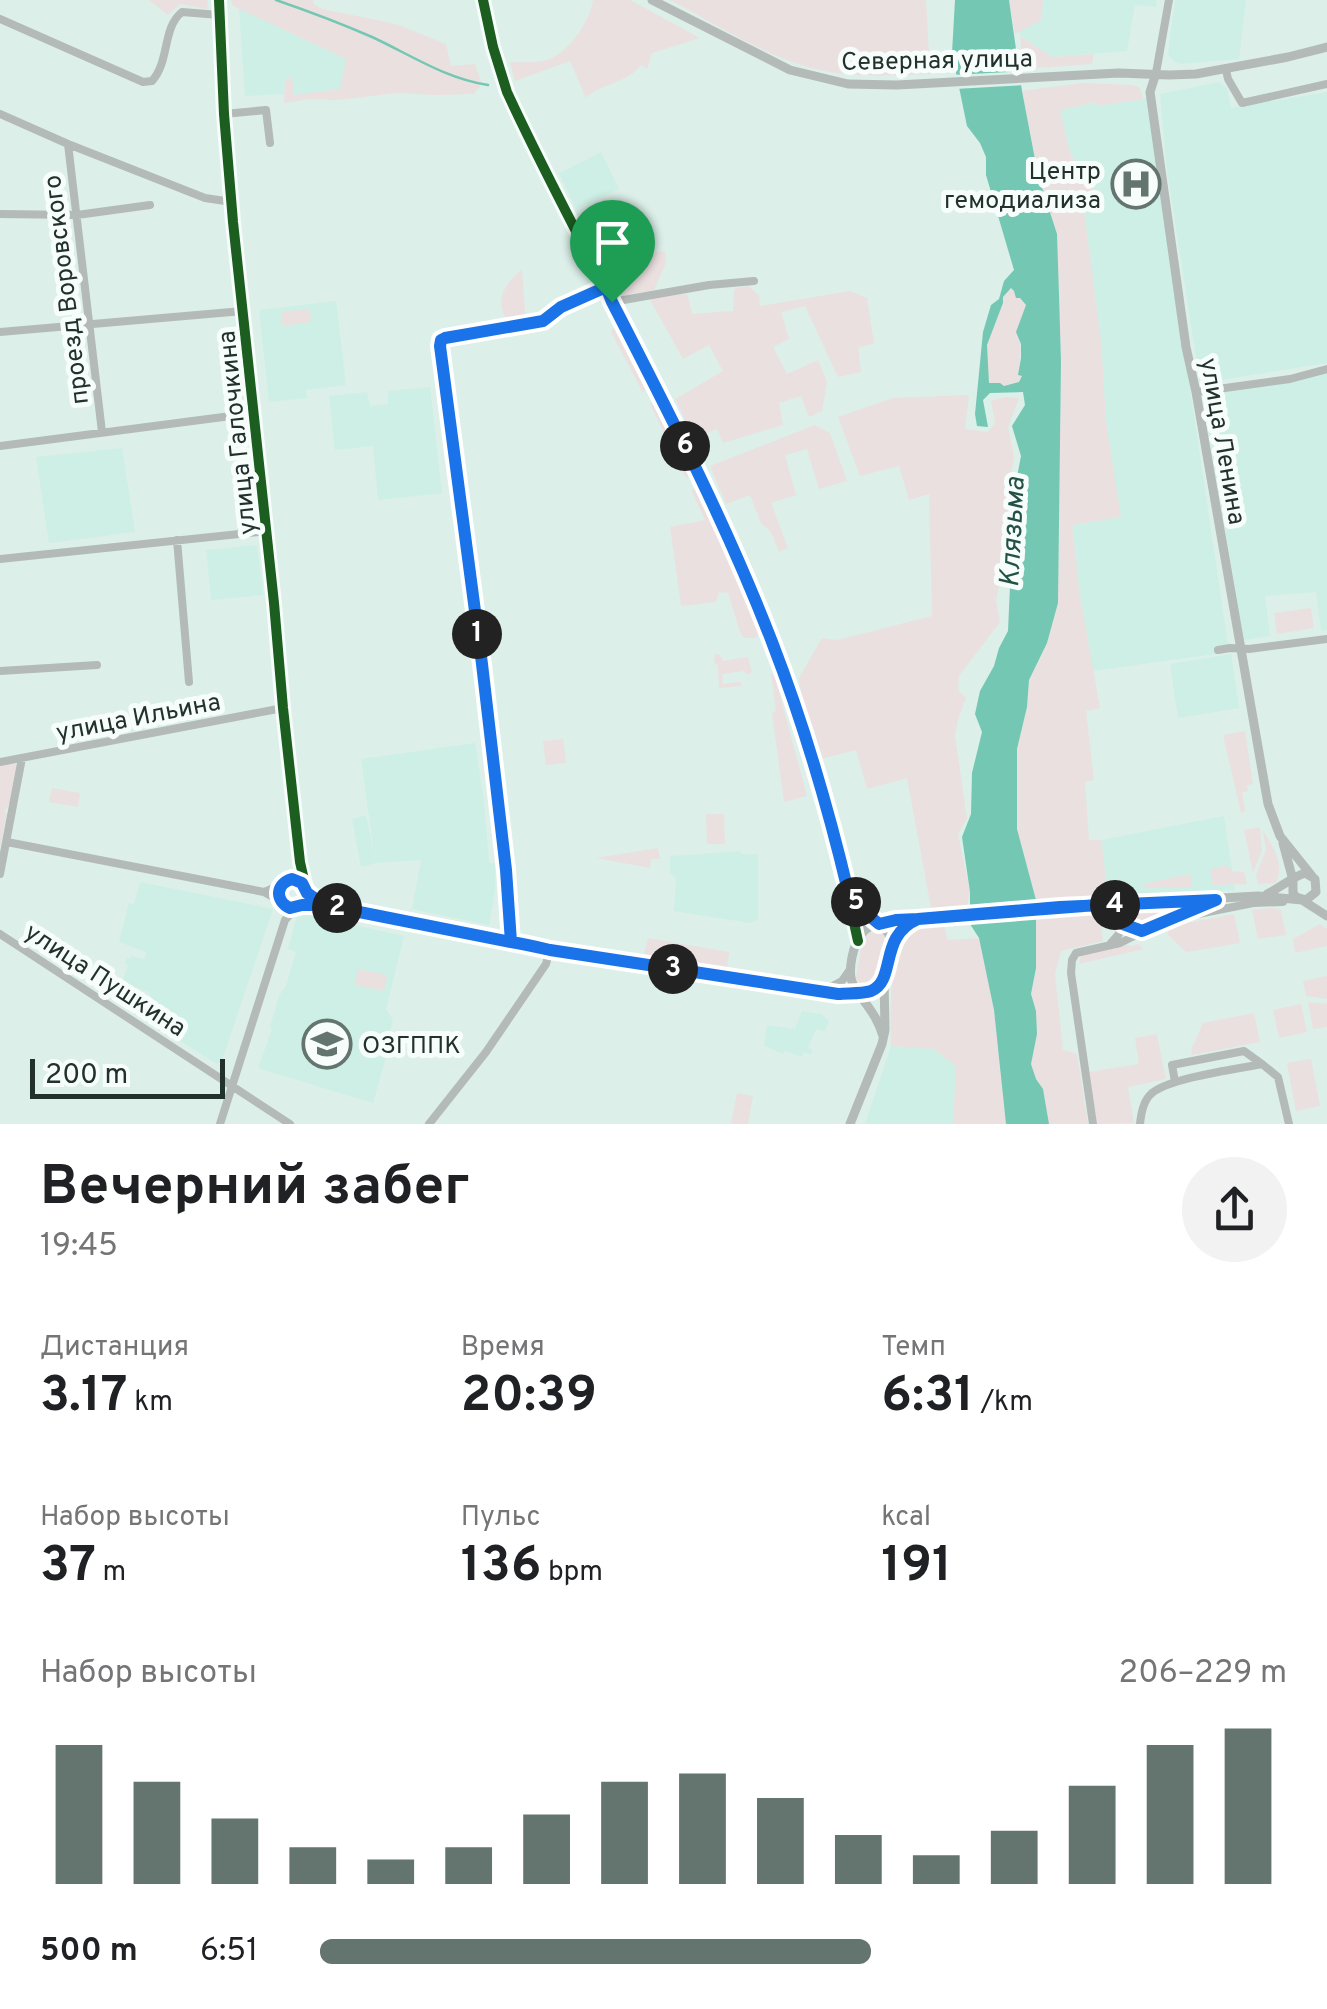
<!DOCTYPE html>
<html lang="ru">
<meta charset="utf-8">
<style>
:root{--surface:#fff;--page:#f2f2f2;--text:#202124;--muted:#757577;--accent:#64746f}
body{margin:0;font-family:Overpass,sans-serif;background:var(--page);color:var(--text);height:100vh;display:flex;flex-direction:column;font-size:38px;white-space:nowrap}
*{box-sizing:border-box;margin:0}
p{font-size:32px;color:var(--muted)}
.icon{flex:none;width:55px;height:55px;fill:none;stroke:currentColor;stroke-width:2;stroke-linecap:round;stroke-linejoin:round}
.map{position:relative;height:1124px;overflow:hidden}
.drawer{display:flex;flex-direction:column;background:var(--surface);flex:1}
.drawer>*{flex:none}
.scale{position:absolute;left:30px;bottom:25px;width:195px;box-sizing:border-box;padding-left:10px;border:5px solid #23312d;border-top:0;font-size:28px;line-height:35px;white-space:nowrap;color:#23312d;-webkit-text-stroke:8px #f6fdfb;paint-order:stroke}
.pin{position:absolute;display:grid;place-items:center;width:85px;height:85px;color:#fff;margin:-102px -42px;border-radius:50% 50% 50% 0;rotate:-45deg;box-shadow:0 0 10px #0007}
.pin .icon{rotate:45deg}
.km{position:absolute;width:50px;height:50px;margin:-25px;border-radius:50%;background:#222;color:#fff;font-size:28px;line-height:50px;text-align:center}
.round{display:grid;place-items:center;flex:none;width:105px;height:105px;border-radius:52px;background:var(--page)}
.overview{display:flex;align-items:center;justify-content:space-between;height:170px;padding:0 40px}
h1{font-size:55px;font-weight:700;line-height:75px}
.metrics{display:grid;grid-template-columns:repeat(3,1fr);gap:15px;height:170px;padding:10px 40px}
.metrics div{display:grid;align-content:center}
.metrics b{font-size:50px;font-weight:700}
.metrics small{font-size:28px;font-weight:400}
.metrics p{font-size:28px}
.chart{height:280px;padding:20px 40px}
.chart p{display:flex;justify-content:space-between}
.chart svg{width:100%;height:180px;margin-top:10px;stroke:var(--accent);stroke-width:6}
ul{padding:0 40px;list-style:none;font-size:32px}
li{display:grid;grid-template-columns:160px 120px 1fr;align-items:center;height:75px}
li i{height:25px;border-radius:12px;background:var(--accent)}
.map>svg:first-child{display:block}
</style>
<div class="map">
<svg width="1327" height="1124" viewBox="0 0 1327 1124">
<rect width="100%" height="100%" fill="#dcefe9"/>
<path fill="#ceefe5" d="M 1011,0 L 1157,0 L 1156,7 L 1135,5 L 1127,51 L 1051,57 L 1020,35 Z
M 1175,0 L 1246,0 L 1239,59 L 1181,64 L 1174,62 L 1168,54 Z
M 239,7 L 347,59 L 341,89 L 293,96 L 291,77 L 285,80 L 284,94 L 245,96 Z
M 1219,82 L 1227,88 L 1231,108 L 1327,92 L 1327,363 L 1200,383 L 1166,163 L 1160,94 Z
M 1147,98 L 1229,652 L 1093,671 L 1080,596 L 1072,525 L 1120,517 L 1106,422 L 1101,341 L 1078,170 L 1068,146 L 1059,110 L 1097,102 L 1098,106 Z
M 601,152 L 619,189 L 576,209 L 559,173 Z
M 336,301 L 346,385 L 306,390 L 307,398 L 269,402 L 259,310 Z
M 1327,370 L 1327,630 L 1321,631 L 1316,592 L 1265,596 L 1270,636 L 1244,640 L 1202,394 Z
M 430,387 L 442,493 L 378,500 L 373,446 L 335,450 L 329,396 L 367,392 L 370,406 L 388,404 L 388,391 Z
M 122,448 L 135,532 L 49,543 L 36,457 Z
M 257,545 L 263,595 L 211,600 L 206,550 Z
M 1231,654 L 1239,708 L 1178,718 L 1170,664 Z
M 475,743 L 484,803 L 489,863 L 495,863 L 495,889 L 489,925 L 412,909 L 421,860 L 376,863 L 361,867 L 352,819 L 366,815 L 375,859 L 361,759 Z
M 1224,816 L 1235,890 L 1108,896 L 1101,840 Z
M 740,851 L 741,854 L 758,854 L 758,920 L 750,923 L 674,911 L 676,878 L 670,873 L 670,858 L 672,856 Z
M 140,882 L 273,909 L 222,1060 L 217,1064 L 176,1038 L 174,1033 L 160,1024 L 149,992 L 122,983 L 128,965 L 125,964 L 127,958 L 130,959 L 131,955 L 144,960 L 147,952 L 119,942 L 129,903 L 134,904 Z
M 298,913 L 404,936 L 386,1009 L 393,1020 L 387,1042 L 389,1046 L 373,1103 L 258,1068 L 272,1029 L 270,1027 L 279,996 L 286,986 L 296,952 L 288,949 Z
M 802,1011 L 821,1014 L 829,1021 L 825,1031 L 816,1029 L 808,1048 L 813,1050 L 811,1055 L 804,1052 L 802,1057 L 785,1051 L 783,1054 L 764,1046 L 767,1025 L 795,1029 Z
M 891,1046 L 934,1049 L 956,1066 L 953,1124 L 865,1124 Z"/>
<path fill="#ebe0e0" d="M 149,0 L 208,0 L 207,9 L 180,4 L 168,15 Z
M 231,0 L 313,0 L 314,4 L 322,9 L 396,24 L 446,44 L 451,66 L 475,64 L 482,84 L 474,94 L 435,95 L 398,93 L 337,100 L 309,99 L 284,103 L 285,79 L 292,77 L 294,95 L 340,89 L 346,59 L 233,6 Z
M 593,0 L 630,0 L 700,38 L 652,53 L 647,69 L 641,65 C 627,84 601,83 586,98 L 570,61 L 515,81 L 510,62 C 520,62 533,63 543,61 C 566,57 590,22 593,0 Z
M 670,0 L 926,0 L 930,74 C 894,75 856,78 820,70 C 767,58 718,25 670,0 Z
M 1009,0 L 1043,0 L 1041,20 L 1015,34 Z
M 1020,36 L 1052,57 L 1094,54 L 1092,64 L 1023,69 Z
M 1082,83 L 1132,85 L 1139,87 L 1144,99 L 1097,106 L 1096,102 L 1060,110 L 1068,146 L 1077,169 L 1090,167 L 1096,209 L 1084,211 L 1101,341 L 1106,422 L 1121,517 L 1072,525 L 1080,596 L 1100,708 L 1086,711 L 1094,780 L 1085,782 L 1089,840 L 1101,840 L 1108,896 L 1036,900 L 1017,829 L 1017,749 L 1027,707 L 1029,680 L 1047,643 L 1058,603 L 1061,362 L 1057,234 L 1038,175 L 1022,91 Z
M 627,233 L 632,250 L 643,254 L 665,251 L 666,263 L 654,290 L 622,296 L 603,261 L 602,244 Z
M 522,270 L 526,321 L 510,324 C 493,305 503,283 522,270 Z
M 748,286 L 759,295 L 760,306 L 850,291 L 867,298 L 874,343 L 858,348 L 861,372 L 838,377 L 805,306 L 781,312 L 789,339 L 773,347 L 787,374 L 818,360 L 827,382 L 822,411 L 809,417 L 801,396 L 779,403 L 783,425 L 723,443 L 717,429 L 694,439 L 675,399 L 723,371 L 709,345 L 683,359 L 649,298 L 687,294 L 692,314 L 733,311 L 734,289 Z
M 1011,288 L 1026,305 C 1016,327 1023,351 1018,374 L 1023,375 L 1019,382 L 1004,386 L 988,383 L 987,345 L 1003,303 L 1003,297 Z
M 310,309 L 311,322 L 282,326 L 281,312 Z
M 616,325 L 647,385 L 643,393 L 611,332 Z
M 969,395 L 965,429 L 988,432 L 995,423 L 991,401 L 1006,397 L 1019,398 L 1008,427 L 1014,457 L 1006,503 L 1011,521 L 996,601 L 1000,622 L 959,676 L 958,690 L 966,698 L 958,719 L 955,736 L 967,818 L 958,834 L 970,892 L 967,905 L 931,908 L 907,778 L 867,789 L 856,750 L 820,759 L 802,701 L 799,678 L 822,638 L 837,640 L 932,616 L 929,494 L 909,500 L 899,466 L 860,476 L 838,417 L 893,398 Z
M 656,400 L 692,474 L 686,478 L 650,404 Z
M 815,425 L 830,433 L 847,481 L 819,489 L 807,449 L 785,455 L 796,495 L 771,503 L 788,548 L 779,552 L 771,532 L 761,523 L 750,495 L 726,504 L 710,466 Z
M 699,488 L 759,633 L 755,638 L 744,638 L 740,632 L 728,593 L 719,592 L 716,602 L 681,606 L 670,527 L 705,520 L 691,490 Z
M 1311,608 L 1314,628 L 1277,634 L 1274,613 Z
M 715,654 L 720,655 L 723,661 L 748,657 L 752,672 L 746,675 L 745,671 L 722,674 L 723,684 L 741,682 L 741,686 L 719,688 L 718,666 L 714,662 Z
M 774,673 L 807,796 L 784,802 L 772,713 L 776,711 L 771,674 Z
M 1245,731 L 1253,784 L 1247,785 L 1248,791 L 1242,792 L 1245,811 L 1241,813 L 1223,735 Z
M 563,739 L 566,763 L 546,765 L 543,741 Z
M 13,763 L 16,764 L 17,768 C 15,782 14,803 4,811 L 7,814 L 0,848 L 0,765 Z
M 52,788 L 80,793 L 78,807 L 49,802 Z
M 706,814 L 724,814 L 725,844 L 707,844 Z
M 1260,827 L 1262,851 L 1253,873 L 1244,830 Z
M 1263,831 C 1273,847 1285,863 1276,883 L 1258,884 L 1256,875 L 1266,850 Z
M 658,848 L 660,859 L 651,859 L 650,868 L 596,858 Z
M 1227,865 L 1232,871 L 1244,872 L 1247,884 L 1213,885 L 1210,869 Z
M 1190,874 L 1192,887 L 1144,888 L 1143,884 Z
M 1272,908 L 1281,910 L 1286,935 L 1258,939 L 1252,910 Z
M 1166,909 L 1170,912 L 1165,917 L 1132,922 L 1127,916 L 1131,910 Z
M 1099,912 L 1103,941 L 1061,951 L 1055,974 L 1063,1050 L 1077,1054 L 1088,1124 L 1049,1124 L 1043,1089 L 1036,1079 L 1031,1064 L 1036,1011 L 1031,994 L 1036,968 L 1034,918 Z
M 1234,914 L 1240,943 L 1186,952 L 1168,935 L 1167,927 Z
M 943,924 L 948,940 L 979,938 L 994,1010 L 1006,1124 L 953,1124 L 956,1066 L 934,1049 L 891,1046 C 891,1022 887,942 911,928 C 920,924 933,925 943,924 Z
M 1320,924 L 1327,929 L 1327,946 L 1295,953 L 1293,939 Z
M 877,930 L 886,936 L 886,946 L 875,983 L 869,987 L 862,986 L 856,978 L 861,949 L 866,935 Z
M 648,938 L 729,952 L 727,968 L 644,955 Z
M 1125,944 L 1130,946 L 1139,944 L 1143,949 L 1079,964 L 1081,955 Z
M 358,969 L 387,975 L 384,991 L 355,985 Z
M 1327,976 L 1327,999 L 1306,996 L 1303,981 Z
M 1308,1002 L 1327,1004 L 1327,1027 L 1313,1029 Z
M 1301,1004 L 1307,1032 L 1279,1038 L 1273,1010 Z
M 1254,1013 L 1260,1042 L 1192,1055 L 1191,1050 L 1203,1023 Z
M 1157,1034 L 1166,1079 L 1128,1087 L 1134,1123 L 1097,1124 L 1089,1072 L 1139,1064 L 1135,1038 Z
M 1311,1059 L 1320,1106 L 1296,1111 L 1287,1063 Z
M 737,1093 L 753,1096 L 748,1124 L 731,1124 Z"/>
<path fill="#74c7b2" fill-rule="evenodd" d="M 955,0 L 1009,0 L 1022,91 L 1038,175 L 1057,234 L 1059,295 L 1061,362 L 1058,603 L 1047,643 L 1029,680 L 1027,707 L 1017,749 L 1017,829 L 1036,900 L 1036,968 L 1031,994 L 1036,1011 L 1037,1034 L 1031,1064 L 1036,1079 L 1043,1089 L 1049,1124 L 1006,1124 L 994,1010 L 979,938 L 970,924 L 970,892 L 962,837 L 971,814 L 972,773 L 982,732 L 975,714 L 980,691 L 994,666 L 999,648 L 1008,631 L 1012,542 L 1021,523 L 1017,523 L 1013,498 L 1021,456 L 1012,426 L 1025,405 L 1023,392 L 990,393 L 983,400 L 988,427 L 977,426 L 975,414 L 983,332 L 991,305 L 999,299 L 1004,281 L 1014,270 L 986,175 L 986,157 L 980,143 L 967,126 L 952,53 ZM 1011,288 L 1014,291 L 1016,298 L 1020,298 L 1026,305 L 1016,332 L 1021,344 L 1021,358 L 1018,375 L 1022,376 L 1019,382 L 1004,386 L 1000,383 L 989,383 L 987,345 L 1003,303 L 1003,297 Z"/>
<path fill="#dcefe9" d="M 1025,71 L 1026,85 L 955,89 L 952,75 Z
M 1040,902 L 1039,916 L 965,922 L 965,908 Z"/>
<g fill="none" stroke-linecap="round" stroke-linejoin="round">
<path stroke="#74c7b2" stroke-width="2.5" d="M 276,0 C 308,11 340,23 372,37 C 409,54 446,79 488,85"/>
<path stroke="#b3bab8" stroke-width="8" d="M 219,0 L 224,114 L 233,222 L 274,603 L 283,708 L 300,862 L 307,893 L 302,905
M 483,0 L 493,47 L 507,92 C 567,222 640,346 701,477 C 731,543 761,610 786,679 C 817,763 839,854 858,941
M 0,19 L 143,82 L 152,81 C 170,61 162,28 182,12 L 219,15
M 1226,70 L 1228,79 L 1242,103 L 1327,84
M 1156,73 L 1169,0
M 0,114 L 68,144 L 205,198 L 232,202
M 224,114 L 266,110 L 270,143
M 68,144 L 102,432
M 0,214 L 77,215 L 150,205
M 612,302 L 709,285 L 754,281
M 0,332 L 243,311
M 1196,392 L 1290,379 L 1327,369
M 0,446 L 254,413
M 177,540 L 189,682
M 0,559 L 267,531
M 1218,650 L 1230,648 L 1249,649 L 1327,639
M 0,671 L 97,665
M 0,762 L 283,708
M 7,842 L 264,892 L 280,901
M 0,874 L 22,758
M 264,892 C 276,888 282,882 292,879 L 302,883 L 306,888
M 850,895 L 861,908 L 879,924
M 282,904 L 290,908 L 302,905 L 324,905 C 452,930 579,955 708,975 C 753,982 816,997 860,992
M 1125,905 L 1121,921 L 1129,927 L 1142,931
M 1102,906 L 1112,910 L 1121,921 L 1119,934 L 1111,943
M 1183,917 L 1253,903 L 1283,902
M 0,934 L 290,1124
M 511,942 L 506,870 L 482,664 L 439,346 L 441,340 L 445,338 L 543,321 L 561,307 L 605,287
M 825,990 L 842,981 L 851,968
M 1175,1082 L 1172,1065 L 1244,1051 L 1262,1064
M 220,1124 L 285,920 L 296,908
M 429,1124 L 486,1052 L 546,964 L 550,949
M 1093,1124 L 1071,973 L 1072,960 L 1076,953 L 1120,943 L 1162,922 L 1216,899
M 1140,1124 C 1141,1114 1143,1101 1151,1094 C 1168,1078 1237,1069 1262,1064 L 1278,1077 L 1289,1124"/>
<path stroke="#b3bab8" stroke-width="9" d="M 652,0 L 790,70 L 848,84 L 897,85 L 1119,73 L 1169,75 L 1196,74 L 1288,57 L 1327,47
M 1156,73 L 1150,92 L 1186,347 L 1196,392 L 1268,804 L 1280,836 L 1312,876
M 1267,894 C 1280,888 1292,877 1305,873 L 1315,879 L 1316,892 L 1306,900 L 1296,897 L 1293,893 L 1293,880 L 1283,843
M 879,924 L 904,919 L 1060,907 L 1258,896 L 1302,900 L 1327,916
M 891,944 L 904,927 L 915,920
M 860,992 C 868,992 870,993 877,987 C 887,979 894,950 890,937 C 888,930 884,929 879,924 C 872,926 869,926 864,931 C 853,942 846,973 854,986 C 866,1006 876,1013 883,1036
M 850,1124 L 882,1044 L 885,1030 L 884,978"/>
<g stroke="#f6fdfb" stroke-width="16">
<path id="cycleway" d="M 219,0 L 224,114 L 233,222 L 274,603 L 283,708 L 300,862 L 307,893 L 302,905
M 483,0 L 493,47 L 507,92 C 567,222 640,346 701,477 C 731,543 761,610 786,679 C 817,763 839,854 858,941
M 511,942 L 506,870 L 482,664 L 439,346 L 441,340 L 445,338 L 543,321 L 561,307 L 605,287"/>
</g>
<use href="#cycleway" stroke="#1b5e20" stroke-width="10"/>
</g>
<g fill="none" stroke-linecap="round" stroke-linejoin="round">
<g stroke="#fff" stroke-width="20">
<path id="route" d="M 612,302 L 606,287 L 561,307 L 543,321 L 445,338 L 441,340 L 440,346 L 482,664 L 506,870 L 511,942 L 324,905 L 307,893 L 302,883 L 292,879 C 275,884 275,901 290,908 L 302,905 L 324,905 L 511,942 C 524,944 537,947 550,950 L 838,994 C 848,993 862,994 871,991 C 897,980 878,936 918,919 L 1060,907 L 1216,900 L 1142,931 L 1123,924 L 1112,910 L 1097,905 L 918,919 L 896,920 L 879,924 L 860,908 L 848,891 C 828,807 803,722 772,642 C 727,525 669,413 612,302"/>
</g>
<use href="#route" stroke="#1a73e8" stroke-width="12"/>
</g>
<defs>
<g id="hospital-ring" transform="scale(2.5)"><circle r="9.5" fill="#f6fdfb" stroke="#64746f" stroke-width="1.5"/><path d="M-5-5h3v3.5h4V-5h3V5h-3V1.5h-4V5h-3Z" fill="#64746f"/></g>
<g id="university-ring" transform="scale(2.5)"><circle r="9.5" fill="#f6fdfb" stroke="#64746f" stroke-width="1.5"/><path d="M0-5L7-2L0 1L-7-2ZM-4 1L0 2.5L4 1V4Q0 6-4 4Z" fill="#64746f"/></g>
</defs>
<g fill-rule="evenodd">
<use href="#hospital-ring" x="1136" y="184"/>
<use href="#university-ring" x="327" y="1044"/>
</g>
<g text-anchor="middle" stroke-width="10" stroke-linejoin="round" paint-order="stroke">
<g font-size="25" fill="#23312d" stroke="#f6fdfb">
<text transform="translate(937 59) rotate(-1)" y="9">Северная улица</text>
<text transform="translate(65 290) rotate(-97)" y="9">проезд Воровского</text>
<text transform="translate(236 433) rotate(-96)" y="9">улица Галочкина</text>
<text transform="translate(1224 441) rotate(80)" y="9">улица Ленина</text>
<text transform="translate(138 716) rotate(-11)" y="9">улица Ильина</text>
<text transform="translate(106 979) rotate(33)" y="9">улица Пушкина</text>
</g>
<g font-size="25" fill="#23312d" stroke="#f6fdfb" text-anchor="end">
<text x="1101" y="179">Центр<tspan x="1101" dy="29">гемодиализа</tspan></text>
<text x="362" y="1053" text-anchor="start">ОЗГППК</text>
</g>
<g font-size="28" font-style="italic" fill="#235245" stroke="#f6fdfb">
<text transform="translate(1011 532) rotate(-87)" y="10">Клязьма</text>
</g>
</g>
</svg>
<div class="scale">200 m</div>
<div class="pin" style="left:612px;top:302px;background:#1e9e55"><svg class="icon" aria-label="arrive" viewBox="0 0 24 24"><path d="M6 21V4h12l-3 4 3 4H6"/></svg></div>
<b class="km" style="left:477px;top:634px">1</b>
<b class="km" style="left:337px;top:908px">2</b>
<b class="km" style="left:673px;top:969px">3</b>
<b class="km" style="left:1115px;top:905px">4</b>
<b class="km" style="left:856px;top:902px">5</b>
<b class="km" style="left:685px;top:446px">6</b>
</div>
<section class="drawer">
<div class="overview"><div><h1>Вечерний забег</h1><p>19:45</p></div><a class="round"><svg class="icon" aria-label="share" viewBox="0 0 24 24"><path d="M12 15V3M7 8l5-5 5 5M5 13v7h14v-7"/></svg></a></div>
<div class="metrics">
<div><p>Дистанция</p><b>3.17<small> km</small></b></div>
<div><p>Время</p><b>20:39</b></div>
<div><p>Темп</p><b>6:31<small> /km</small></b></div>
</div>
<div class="metrics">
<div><p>Набор высоты</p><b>37<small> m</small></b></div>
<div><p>Пульс</p><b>136<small> bpm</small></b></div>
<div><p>kcal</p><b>191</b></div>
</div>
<div class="chart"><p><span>Набор высоты</span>206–229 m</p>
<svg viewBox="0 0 160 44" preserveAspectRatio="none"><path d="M5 44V10M15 44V19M25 44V28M35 44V35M45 44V38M55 44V35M65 44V27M75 44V19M85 44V17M95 44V23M105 44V32M115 44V37M125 44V31M135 44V20M145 44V10M155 44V6"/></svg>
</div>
<ul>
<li><b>500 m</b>6:51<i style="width:57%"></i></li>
</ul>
</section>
